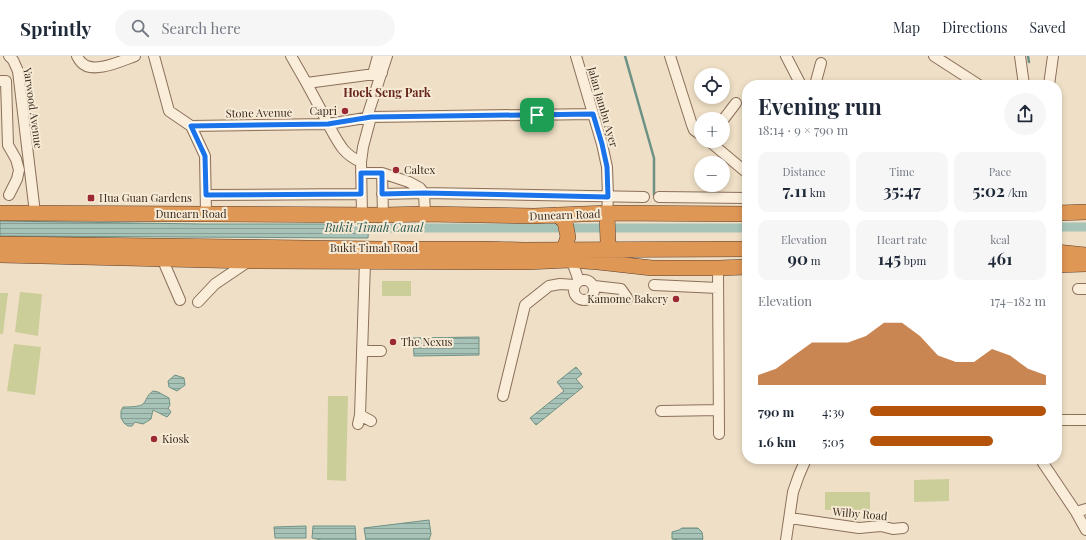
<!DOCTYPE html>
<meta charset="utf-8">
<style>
:root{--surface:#fff;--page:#f6f6f7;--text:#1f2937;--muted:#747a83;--line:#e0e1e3;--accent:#b45309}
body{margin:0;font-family:"Playfair Display",serif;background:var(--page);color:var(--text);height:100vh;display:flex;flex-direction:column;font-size:15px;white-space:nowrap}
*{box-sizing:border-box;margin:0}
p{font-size:13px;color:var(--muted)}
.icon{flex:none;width:22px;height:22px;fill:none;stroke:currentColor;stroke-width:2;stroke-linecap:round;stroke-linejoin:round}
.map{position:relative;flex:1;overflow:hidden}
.details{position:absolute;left:742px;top:24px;width:320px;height:384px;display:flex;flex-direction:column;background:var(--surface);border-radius:16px;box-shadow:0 2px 6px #0003}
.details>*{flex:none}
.fabs{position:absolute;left:694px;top:12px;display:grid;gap:8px}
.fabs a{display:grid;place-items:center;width:36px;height:36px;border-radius:50%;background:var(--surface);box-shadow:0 2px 6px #0003;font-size:20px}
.pin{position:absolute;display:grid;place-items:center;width:34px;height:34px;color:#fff;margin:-17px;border-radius:8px;box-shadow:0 2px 6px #0006}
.round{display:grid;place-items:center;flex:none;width:42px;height:42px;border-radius:21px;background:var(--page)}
.overview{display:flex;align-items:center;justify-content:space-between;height:68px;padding:0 16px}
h1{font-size:22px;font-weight:700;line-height:30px}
.figures{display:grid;grid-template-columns:repeat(3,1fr);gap:6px;height:68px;padding:4px 16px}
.figures div{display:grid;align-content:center;border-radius:10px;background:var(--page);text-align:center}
.figures b{font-size:17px;font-weight:700}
.figures small{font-size:11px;font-weight:400}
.figures p{font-size:11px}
.chart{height:112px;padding:8px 16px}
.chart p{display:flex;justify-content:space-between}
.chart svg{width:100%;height:72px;margin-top:4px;fill:var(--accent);opacity:.7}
ul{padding:0 16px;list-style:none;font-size:13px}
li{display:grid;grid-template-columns:64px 48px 1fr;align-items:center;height:30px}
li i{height:10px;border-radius:5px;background:var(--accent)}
header{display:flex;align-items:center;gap:24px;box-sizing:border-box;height:56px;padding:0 20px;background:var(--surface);border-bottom:1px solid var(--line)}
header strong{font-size:19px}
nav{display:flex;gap:22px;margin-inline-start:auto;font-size:14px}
.search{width:280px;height:36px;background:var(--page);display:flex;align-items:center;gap:10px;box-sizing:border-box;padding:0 14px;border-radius:22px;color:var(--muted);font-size:15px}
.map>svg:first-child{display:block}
</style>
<header>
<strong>Sprintly</strong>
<div class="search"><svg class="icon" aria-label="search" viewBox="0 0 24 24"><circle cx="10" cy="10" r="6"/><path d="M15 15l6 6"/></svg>Search here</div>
<nav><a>Map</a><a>Directions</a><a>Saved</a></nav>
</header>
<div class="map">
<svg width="1086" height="484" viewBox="0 0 1086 484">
<defs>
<pattern id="water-rules" width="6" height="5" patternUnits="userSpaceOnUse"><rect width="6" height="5" fill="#a7c3b8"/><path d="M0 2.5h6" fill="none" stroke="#899f95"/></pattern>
</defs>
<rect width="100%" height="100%" fill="#efdfc6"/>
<path fill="#ccce99" d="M 382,225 L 411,225 L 411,240 L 382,240 Z
M 20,236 L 42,238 L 38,280 L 15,276 Z
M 0,237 L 8,237 L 3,278 L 0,278 Z
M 14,288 L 41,291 L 35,339 L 7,335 Z
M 328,340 L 348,340 L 346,425 L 327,424 Z
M 949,423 L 949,445 L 914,446 L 914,424 Z
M 825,436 L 870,436 L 870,454 L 825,454 Z"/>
<path fill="url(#water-rules)" stroke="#6d9285" d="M 0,165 L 202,168 L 369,168 L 368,182 L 0,180 Z
M 479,281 L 479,299 L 414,300 L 413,282 Z
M 576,311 L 582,318 L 576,323 L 583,331 L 536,369 L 530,362 L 564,335 L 557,326 Z
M 175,319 L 184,322 L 185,329 L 177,335 L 169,331 L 168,325 Z
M 153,335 L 158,336 L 169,342 L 170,349 L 168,352 L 171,356 L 168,360 L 167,361 L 153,354 L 151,363 L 143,368 L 135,366 L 132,370 L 128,370 L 124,367 L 121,362 L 121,355 L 123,351 C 128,351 140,351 143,348 C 147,344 146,340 153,335 Z
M 429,464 L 431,478 L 429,484 L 366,484 L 364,472 Z
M 306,470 L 306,482 L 275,482 L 274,471 Z
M 313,470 L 355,470 L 356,484 L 321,484 L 312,482 Z
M 682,472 L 698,472 L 702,476 L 703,483 L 702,484 L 679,484 L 672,483 L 672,476 L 679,474 Z"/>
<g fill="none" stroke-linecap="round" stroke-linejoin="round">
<path stroke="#6d9285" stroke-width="2.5" d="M 625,0 L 654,102 L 654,139
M 1028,0 L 1029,6"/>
<path stroke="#a7c3b8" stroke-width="9" d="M 1057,171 L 1086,171
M 357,172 L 747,172"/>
<g stroke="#8b705b" stroke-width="12">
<path id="minor" d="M 9,0 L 13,4 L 18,15 L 35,157
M 77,0 C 78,2 79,4 81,6 C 92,19 121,5 135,0
M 154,0 L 169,55 L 191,70 L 205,100 L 206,158
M 291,0 C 301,17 311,35 320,52 C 327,66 334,81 343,93 C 348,99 354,103 361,106
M 576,0 L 602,88 L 607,111 L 608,141 L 607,157
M 670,0 L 692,69 L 694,74 L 701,79
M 786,0 L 801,29
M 934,0 L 979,29
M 1020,0 L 1024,29
M 373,18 L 378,0
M 0,25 L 6,25 L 8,89 L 16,103 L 19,114 L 17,123 L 9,139
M 307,27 L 382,17
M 815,29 L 821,7
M 1049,29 L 1053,0
M 367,61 L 387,0
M 723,64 L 736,47
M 191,70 L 328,68 L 371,61 L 593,58
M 709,85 L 747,117
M 361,117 L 382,117 L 409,126 L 420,132 L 424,137 L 425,158
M 382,117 L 383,159
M 382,138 L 424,137 L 644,141
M 206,139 L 361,138
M 659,141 L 747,142
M 362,159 L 361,106 L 363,91 L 371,61
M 159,203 L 164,207 L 180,244
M 570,204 L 574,211 L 579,225
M 718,212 L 719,378
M574 234a10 10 0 1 1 20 0a10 10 0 1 1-20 0Z
M 654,229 L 718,232
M 594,230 L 621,233 L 628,243
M 1078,233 L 1086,233
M 198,246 L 215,228 L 249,205
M 363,295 L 381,295
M 503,340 L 525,249 L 549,230 L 560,228 L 575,229
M 661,355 L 719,354
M 360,359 L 371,365
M 1057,364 L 1086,364
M 358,368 L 360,359 L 365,206
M 1042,403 L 1043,407 L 1076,456 L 1086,474
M 1076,456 L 1086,453
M 790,462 L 859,472 L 881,470 L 893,473 L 903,472
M 786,484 L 793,436 L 799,419 L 806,403"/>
</g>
<g stroke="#593f2f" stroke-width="16">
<path id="highway" d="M 0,157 L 383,159 L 425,158 L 534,160 L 607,157 L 747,158
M 607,157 L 608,187 L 610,191 L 613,194
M 1057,157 L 1086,156
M 558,159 L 565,166 L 568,181 L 565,190 L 561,194
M 0,188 L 380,193 L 484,193 L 523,194 L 747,193
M 1057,196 L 1086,199
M 0,199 L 249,205 L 527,206 L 570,204 L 598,206 L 652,212 L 718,212 L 747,211
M 1057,209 L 1086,208"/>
</g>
<use href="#minor" stroke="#faedd9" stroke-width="10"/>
<use href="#highway" stroke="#df9755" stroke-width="15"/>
</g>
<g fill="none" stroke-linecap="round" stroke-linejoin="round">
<g stroke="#fff" stroke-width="8">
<path id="route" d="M 593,58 L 602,88 L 607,111 L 608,141 L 424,137 L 382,138 L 382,117 L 361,117 L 361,138 L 206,139 L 205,100 L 191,70 L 328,68 L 371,61 Z"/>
</g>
<use href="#route" stroke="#1a73e8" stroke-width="5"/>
</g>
<g fill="#9b2934" stroke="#f6ead5" stroke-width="1.5">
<circle cx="345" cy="55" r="4"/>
<circle cx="396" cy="114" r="4"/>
<rect x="87" y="138" width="8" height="8" rx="2"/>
<circle cx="676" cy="243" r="4"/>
<circle cx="393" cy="286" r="4"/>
<circle cx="154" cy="383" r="4"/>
</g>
<g text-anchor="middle" stroke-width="4" stroke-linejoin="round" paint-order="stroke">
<g font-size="11" fill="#3b2a1f" stroke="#f6ead5">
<text transform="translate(603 51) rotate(74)" y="4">Jalan Jambu Ayer</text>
<text transform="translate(33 52) rotate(82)" y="4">Yarwood Avenue</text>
<text transform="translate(259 57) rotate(-1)" y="4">Stone Avenue</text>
<text x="191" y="162">Dunearn Road</text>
<text transform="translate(565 159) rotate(-2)" y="4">Dunearn Road</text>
<text x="374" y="196">Bukit Timah Road</text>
<text transform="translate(860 458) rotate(5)" y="4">Wilby Road</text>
</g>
<g font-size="11" fill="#3b2a1f" stroke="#f6ead5" text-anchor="start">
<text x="337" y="59" text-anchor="end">Capri</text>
<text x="404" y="118">Caltex</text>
<text x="99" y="146">Hua Guan Gardens</text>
<text x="668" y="247" text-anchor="end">Kamome Bakery</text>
<text x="401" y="290">The Nexus</text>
<text x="162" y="387">Kiosk</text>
</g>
<g font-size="12" font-weight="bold" fill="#68271d" stroke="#f6ead5">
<text x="387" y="41">Hock Seng Park</text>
</g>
<g font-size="12" font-style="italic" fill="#2e5b54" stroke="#f6ead5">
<text x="374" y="176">Bukit Timah Canal</text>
</g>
</g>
</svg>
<div class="fabs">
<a><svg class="icon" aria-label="locate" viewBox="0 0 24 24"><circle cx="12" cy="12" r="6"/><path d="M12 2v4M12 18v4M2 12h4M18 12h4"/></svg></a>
<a>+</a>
<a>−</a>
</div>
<div class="pin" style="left:537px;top:59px;background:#1e9e55"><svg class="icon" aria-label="arrive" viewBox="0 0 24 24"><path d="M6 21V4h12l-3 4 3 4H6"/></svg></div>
<section class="details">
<div class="overview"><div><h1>Evening run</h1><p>18:14 · 9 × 790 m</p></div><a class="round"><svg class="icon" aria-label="share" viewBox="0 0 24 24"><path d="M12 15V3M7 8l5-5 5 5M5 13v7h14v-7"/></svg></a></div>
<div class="figures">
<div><p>Distance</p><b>7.11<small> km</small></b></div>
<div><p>Time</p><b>35:47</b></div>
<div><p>Pace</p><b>5:02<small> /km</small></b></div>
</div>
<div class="figures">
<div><p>Elevation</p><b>90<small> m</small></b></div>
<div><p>Heart rate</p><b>145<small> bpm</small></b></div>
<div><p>kcal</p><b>461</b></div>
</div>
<div class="chart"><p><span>Elevation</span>174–182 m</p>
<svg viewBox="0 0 160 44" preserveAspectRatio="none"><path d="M0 44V38L10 34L20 26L30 18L40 18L50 18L60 14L70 6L80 6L90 14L100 26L110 30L120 30L130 22L140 26L150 34L160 38V44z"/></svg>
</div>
<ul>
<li><b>790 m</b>4:39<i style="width:100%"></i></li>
<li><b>1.6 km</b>5:05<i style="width:70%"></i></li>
</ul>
</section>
</div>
